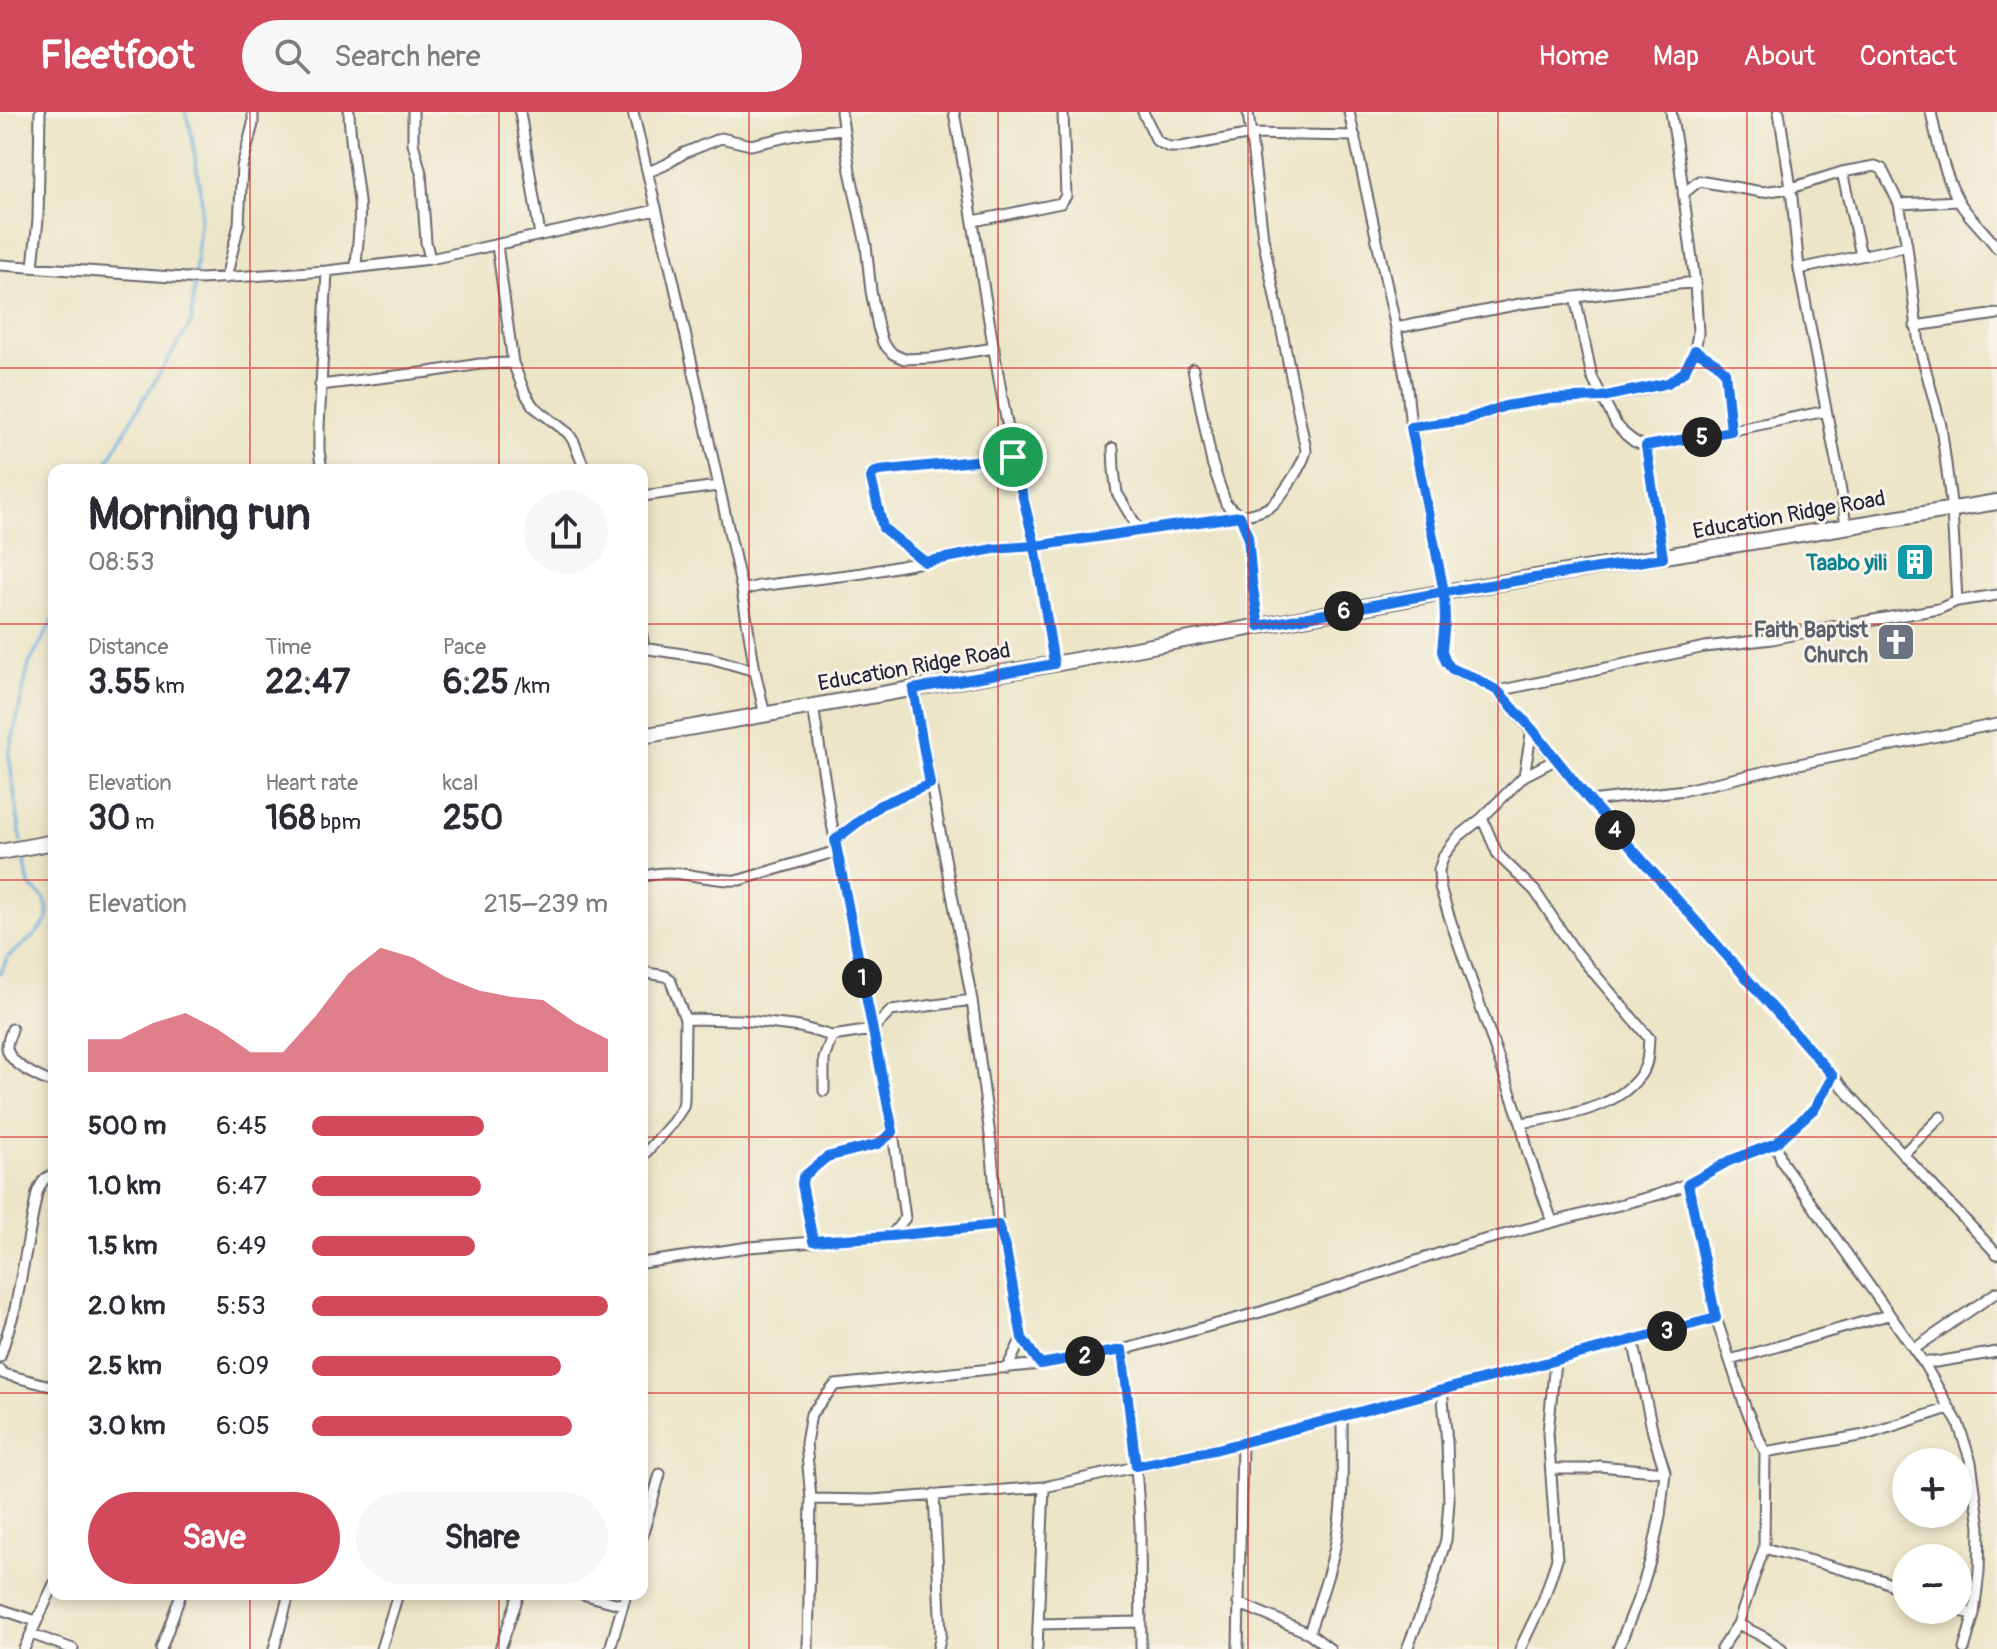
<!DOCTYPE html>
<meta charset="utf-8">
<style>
:root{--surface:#fff;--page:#f7f7f7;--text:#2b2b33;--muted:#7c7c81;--accent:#d1495b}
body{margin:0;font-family:Pangolin,sans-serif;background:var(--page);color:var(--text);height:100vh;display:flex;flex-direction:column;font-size:30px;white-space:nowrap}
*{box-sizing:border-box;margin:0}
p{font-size:26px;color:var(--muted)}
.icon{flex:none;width:44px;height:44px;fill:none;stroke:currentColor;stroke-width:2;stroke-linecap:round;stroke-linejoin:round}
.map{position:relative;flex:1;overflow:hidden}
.details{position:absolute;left:48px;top:352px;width:600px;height:1136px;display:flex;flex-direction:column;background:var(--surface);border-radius:16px;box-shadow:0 4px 12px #0003}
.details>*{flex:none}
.fabs{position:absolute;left:1892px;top:1336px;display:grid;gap:16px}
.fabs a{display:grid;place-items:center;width:80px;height:80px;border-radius:50%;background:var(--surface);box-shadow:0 4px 12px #0003;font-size:40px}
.pin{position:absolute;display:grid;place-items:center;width:68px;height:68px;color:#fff;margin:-34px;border:4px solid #fff;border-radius:50%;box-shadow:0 2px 8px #0007}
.km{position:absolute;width:40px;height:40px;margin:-20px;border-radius:50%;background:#222;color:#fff;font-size:22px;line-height:40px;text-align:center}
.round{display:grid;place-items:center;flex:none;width:84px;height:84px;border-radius:42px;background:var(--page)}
.headline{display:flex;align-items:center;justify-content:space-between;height:136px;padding:0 40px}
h1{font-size:44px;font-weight:700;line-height:60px}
.stats{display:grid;grid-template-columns:repeat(3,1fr);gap:12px;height:136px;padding:8px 40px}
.stats div{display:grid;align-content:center}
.stats b{font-size:34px;font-weight:700}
.stats small{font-size:22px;font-weight:400}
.stats p{font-size:22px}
.chart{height:224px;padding:16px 40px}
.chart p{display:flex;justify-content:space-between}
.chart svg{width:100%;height:144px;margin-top:8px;fill:var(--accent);opacity:.7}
.cta{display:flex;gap:16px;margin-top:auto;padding:16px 40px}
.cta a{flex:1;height:92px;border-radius:48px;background:var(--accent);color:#fff;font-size:32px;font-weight:700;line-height:92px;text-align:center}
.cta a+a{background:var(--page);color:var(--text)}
ul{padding:0 40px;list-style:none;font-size:26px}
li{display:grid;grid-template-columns:128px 96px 1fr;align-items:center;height:60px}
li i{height:20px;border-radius:10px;background:var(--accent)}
header{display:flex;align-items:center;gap:48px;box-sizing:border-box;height:112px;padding:0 40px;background:var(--accent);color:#fff}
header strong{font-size:38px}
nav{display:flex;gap:44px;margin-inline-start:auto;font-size:28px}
.search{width:560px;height:72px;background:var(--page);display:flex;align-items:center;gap:20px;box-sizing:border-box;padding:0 28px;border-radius:44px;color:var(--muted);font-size:30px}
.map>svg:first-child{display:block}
</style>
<header>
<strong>Fleetfoot</strong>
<div class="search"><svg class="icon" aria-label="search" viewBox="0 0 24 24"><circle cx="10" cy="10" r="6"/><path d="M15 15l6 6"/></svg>Search here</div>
<nav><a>Home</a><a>Map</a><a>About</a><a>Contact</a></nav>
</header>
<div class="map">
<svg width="1997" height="1537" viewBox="0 0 1997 1537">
<rect width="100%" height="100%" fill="#f7f3e8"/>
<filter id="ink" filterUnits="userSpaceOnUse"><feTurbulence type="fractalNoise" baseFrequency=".0125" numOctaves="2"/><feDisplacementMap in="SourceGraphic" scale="16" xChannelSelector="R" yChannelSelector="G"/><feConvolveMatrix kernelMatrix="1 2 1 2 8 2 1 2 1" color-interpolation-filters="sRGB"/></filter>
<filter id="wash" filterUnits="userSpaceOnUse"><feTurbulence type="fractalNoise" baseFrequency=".006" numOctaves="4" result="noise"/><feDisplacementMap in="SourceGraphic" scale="32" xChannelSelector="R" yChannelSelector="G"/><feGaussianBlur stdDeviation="1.8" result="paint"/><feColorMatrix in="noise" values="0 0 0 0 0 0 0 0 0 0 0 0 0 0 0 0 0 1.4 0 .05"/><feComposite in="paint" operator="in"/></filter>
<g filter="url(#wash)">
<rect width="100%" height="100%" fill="#ece5c7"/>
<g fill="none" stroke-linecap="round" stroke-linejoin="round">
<path stroke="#69afdf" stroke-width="3" d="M 185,0 L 191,19 L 202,90 L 195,163
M 103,358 L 140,293 L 191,211 L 195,170
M 21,729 L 9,643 L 29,552 L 54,506
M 0,861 L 8,845 L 35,823 L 48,807 C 48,786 44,785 29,773 L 23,741"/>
</g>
</g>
<g filter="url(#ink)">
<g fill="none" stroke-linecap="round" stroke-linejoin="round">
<g stroke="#69666c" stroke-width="13">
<path id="minor" d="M 349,0 C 350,31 356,60 359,90 C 361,112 357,134 356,155
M 413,0 L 413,31 L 421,61 L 426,130 L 430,147
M 520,0 L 540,123
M 633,0 L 674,171 L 742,478 L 755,559 L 765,603
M 841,0 L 850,59 L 866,133 L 871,179 L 878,215 L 883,231 L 893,242 L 904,247 L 931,246 L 994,236
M 954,0 C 973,102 987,205 1006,306 C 1014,349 1026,389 1034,431 C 1042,471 1048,512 1054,552
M 1143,0 L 1157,29 L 1169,35 L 1181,35 L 1252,22 L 1355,24
M 1349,0 L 1396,216 L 1407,276 L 1411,315 L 1444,480 L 1445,508 L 1442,539 L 1446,550 L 1452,557 L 1473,565 L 1498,579 L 1590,689 L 1833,964 L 1903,1042 L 1997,1142
M 1779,0 L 1791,76 L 1799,157 L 1837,354 L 1846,413
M 1931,0 C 1937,29 1943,59 1957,86 C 1964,101 1986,120 1997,136
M 648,60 L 665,53 L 684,41 L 721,26 L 751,33 L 805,21 L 843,17
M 1842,60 L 1861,143
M 1683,82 L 1699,69 L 1762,80 L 1791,76 L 1842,60 L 1875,54 L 1882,57 L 1899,92 L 1907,134 L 1919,233 L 1941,314 L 1952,398 L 1957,489
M 1899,92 L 1958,89
M 974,109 L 1061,91 L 1066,84 L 1063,0
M 497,133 L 513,251 L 525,281 L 533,294 L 568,321 L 574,330 L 585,358
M 0,153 L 201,167 L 327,159 L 430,147 L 656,98
M 33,154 L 38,108 L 40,0
M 1799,157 L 1907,134
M 226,166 L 239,112 L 242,55 L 253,12 L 253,0
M 1575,185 L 1592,265 L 1616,312 L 1626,323 L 1635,330 L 1646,334 L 1685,328 L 1826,299
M 1915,214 L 1997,202
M 1396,216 L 1520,192 L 1695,170
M 1695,238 L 1716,251 L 1725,260 L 1731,319
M 1193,257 L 1212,351 L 1226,392 L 1240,404 L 1248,424 L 1252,470 L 1259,514
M 320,273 L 429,260 L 480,252 L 513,251
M 1411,315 L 1465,308 L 1505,294 L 1549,287 L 1602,285 L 1642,278 L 1668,271 L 1684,260 L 1695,238 L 1698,221 L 1695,170 L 1680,55 L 1671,0
M 1646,334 L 1663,446
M 1113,336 L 1114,358 L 1117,381 L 1139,418
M 322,358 L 319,339 L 319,314 L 327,159
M 642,384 L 718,374
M 925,450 L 883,416 L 871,366 L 873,361 L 879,359 L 1013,345
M 742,478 L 759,474 L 863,461 L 993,437 L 1035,434 L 1240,404 C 1250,402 1263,400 1271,394 C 1281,386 1305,350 1306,338 L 1263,126 L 1248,0
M 642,523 L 644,537
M 642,536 L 710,546 L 755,559
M 913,577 L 972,888 L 991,1031 L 998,1113 L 1006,1138 L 1022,1226 L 1040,1252
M 1498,579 L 1705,535 L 1772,527 L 1826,516 L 1939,497 L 1957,489 L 1997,483
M 813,594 L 830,702 L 893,1020 L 905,1106 L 891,1124 L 998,1113
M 1524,664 L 1532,617
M 1590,689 L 1685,678 L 1784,655 L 1997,612
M 1482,706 L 1498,743 L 1535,779 L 1572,835 L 1649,926 C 1648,936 1649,949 1644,957 C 1623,997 1561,1005 1521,1011
M 835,728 L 880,693 L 930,672
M 642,765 C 678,754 705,770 740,768 L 837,739
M 642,860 L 665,864 L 670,867 L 685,907 L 684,988 L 683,995 L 673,1010 L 642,1045
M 685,907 L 742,908 L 800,915 L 832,924 L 872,918 L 891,899 L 972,888
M 12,917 C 11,922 6,931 7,936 C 9,952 41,967 54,971
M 824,979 L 824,947 L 832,924
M 1776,1031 L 1782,1050 L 1923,1250 L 1958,1311 L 1971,1350 L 1980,1415 L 1979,1460 L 1974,1502 L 1964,1537
M 1903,1042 L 1941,1005
M 1688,1072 L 1716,1206 L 1746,1297 L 1765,1340 L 1764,1436 L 1738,1512 L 1721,1537
M 1552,1109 L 1528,1041 L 1521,1011 L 1450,807 L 1440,775 L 1439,758 L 1444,743 L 1458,725 L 1482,706 L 1524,664 L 1555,648
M 813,1129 L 802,1072 L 803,1065 L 827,1045 L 878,1032 L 893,1020
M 642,1151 L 749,1135 L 891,1124
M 1914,1237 L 1997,1180
M 1122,1238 L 1136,1354 L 1140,1413 L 1141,1537
M 0,1245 L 15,1197 L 37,1081 C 41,1072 44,1064 54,1063
M 1730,1248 L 1888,1203
M 1923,1250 L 1936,1250 L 1997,1240
M 1007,1256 L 1022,1226
M 0,1258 L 4,1262 L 54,1275
M 1765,1340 L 1865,1323 L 1949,1296
M 1551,1357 L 1589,1357 L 1599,1354 L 1665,1360
M 934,1382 L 941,1522 L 938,1537
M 811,1387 L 872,1388 L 1044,1375 L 1218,1337 L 1716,1206
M 642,1425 L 660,1362
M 1764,1436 L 1881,1468 L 1906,1479
M 582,1482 L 623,1493
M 1238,1491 L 1309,1521 L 1330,1537
M 0,1497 L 36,1509
M 1954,1498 L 1974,1502
M 1038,1512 L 1141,1510
M 1738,1512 L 1764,1525 L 1782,1537
M 1309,1521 C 1320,1487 1333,1453 1338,1418 C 1344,1381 1342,1342 1342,1304
M 31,1522 L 73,1537
M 24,1537 L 54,1472
M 161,1537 L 181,1482
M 274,1537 L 289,1482
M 381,1537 L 398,1482
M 500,1537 L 519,1482
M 610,1537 L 626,1482
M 808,1537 L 811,1387 L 806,1331 L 811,1302 L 835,1273 L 1040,1252 L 1122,1238 L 1264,1199 L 1465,1133 L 1657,1083 L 1688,1072 L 1729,1049 L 1776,1031 L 1815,996 L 1833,964
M 1037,1537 L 1044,1375
M 1238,1537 L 1242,1330
M 1407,1537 L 1431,1476 L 1446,1428 L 1449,1389 L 1447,1330 L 1442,1277
M 1520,1537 L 1543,1489 L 1557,1447 L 1548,1321 L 1555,1249
M 1618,1537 L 1640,1482 L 1652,1443 L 1660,1404 L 1665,1360 L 1653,1321 L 1633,1228"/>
</g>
<g stroke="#69666c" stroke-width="18">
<path id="secondary" d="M 642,624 L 1054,552 L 1444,480 L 1997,390
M 0,740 L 54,730"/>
</g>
<use href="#minor" stroke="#fff" stroke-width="9"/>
<use href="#secondary" stroke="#fff" stroke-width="14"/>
</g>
</g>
<g fill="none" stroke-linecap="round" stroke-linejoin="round" filter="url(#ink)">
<g stroke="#fff" stroke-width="16">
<path id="route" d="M 1013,345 L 1035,434 L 1054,552 L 913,577 L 930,672 L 880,693 L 835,728 L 893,1020 L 878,1032 L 827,1045 L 803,1065 L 802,1072 L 813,1129 L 891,1124 L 998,1113 L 1006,1138 L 1022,1226 L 1040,1252 L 1122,1238 L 1136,1354 L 1218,1337 L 1716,1206 L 1688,1072 L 1729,1049 L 1776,1031 L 1815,996 L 1833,964 L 1590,689 L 1532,617 L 1498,579 L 1473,565 L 1452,557 L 1446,550 L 1442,539 L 1445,508 L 1444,480 L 1663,446 L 1646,334 L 1731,319 L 1725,260 L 1716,251 L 1695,238 L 1684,260 L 1668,271 L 1602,285 L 1549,287 L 1505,294 L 1465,308 L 1411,315 L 1444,480 L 1259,514 L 1252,470 L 1248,424 L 1240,404 L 1035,434 L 993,437 L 925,450 L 883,416 L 871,366 L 873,361 L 879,359 L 1013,345"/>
</g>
<use href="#route" stroke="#1a73e8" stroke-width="10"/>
</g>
<path fill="none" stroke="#d62828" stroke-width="2" stroke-opacity="0.55" d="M 250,0 L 250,358M 499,0 L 499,358M 749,0 L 749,1537M 998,0 L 998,1537M 1248,0 L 1248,1537M 1498,0 L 1498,1537M 1747,0 L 1747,1537M 0,256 L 1997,256M 0,512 L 54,512M 642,512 L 1997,512M 0,768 L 54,768M 642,768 L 1997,768M 0,1025 L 54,1025M 642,1025 L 1997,1025M 0,1281 L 54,1281M 642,1281 L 1997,1281M 250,1482 L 250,1537M 499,1482 L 499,1537"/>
<defs>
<g id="building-square" transform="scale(2)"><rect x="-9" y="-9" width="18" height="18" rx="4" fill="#0f9aa8" stroke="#f7f3e8"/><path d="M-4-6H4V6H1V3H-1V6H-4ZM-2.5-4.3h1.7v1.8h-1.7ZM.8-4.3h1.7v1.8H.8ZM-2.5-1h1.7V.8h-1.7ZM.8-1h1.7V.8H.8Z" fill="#fff"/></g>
<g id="church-square" transform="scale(2)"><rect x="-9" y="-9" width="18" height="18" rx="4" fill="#6b7280" stroke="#f7f3e8"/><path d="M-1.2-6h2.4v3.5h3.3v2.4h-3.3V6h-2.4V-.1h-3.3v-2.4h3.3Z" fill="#fff"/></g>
</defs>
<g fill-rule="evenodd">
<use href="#building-square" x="1915" y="450"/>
<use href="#church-square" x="1896" y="530"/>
</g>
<g text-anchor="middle" stroke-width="6" stroke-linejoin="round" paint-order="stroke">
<g font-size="22" fill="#22223b" stroke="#f7f3e8">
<text transform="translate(1789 402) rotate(-10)" y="8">Education Ridge Road</text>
<text transform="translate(914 554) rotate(-10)" y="8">Education Ridge Road</text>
</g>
<g font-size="22" font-weight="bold" fill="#0d838f" stroke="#f7f3e8" text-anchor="end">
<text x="1887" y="458">Taabo yili</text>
</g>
<g font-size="22" font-weight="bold" fill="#5b616d" stroke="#f7f3e8" text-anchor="end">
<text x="1868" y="525">Faith Baptist<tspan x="1868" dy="25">Church</tspan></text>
</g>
</g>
</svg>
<div class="fabs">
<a>+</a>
<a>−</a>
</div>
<div class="pin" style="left:1013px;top:345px;background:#1e9e55"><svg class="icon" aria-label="arrive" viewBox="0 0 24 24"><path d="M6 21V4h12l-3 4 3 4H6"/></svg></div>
<b class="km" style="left:862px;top:866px">1</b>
<b class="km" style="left:1085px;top:1244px">2</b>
<b class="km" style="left:1667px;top:1219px">3</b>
<b class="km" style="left:1615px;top:718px">4</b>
<b class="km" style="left:1702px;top:325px">5</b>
<b class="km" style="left:1344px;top:499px">6</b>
<section class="details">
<div class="headline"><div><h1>Morning run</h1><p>08:53</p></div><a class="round"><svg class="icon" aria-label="share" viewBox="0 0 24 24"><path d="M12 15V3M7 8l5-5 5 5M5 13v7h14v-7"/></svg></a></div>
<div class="stats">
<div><p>Distance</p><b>3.55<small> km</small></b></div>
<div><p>Time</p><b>22:47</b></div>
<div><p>Pace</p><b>6:25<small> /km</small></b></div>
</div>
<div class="stats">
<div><p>Elevation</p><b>30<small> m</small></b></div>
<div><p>Heart rate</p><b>168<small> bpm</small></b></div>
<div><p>kcal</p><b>250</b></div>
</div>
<div class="chart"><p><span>Elevation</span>215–239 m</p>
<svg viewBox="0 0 160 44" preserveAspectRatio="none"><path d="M0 44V34L10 34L20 29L30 26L40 31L50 38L60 38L70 27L80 14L90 6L100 9L110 15L120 19L130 21L140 22L150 29L160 34V44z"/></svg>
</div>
<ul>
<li><b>500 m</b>6:45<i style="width:58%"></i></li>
<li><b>1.0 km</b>6:47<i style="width:57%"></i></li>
<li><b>1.5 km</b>6:49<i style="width:55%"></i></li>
<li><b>2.0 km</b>5:53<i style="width:100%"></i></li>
<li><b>2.5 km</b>6:09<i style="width:84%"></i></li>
<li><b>3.0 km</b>6:05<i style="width:88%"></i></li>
</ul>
<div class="cta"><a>Save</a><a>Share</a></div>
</section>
</div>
